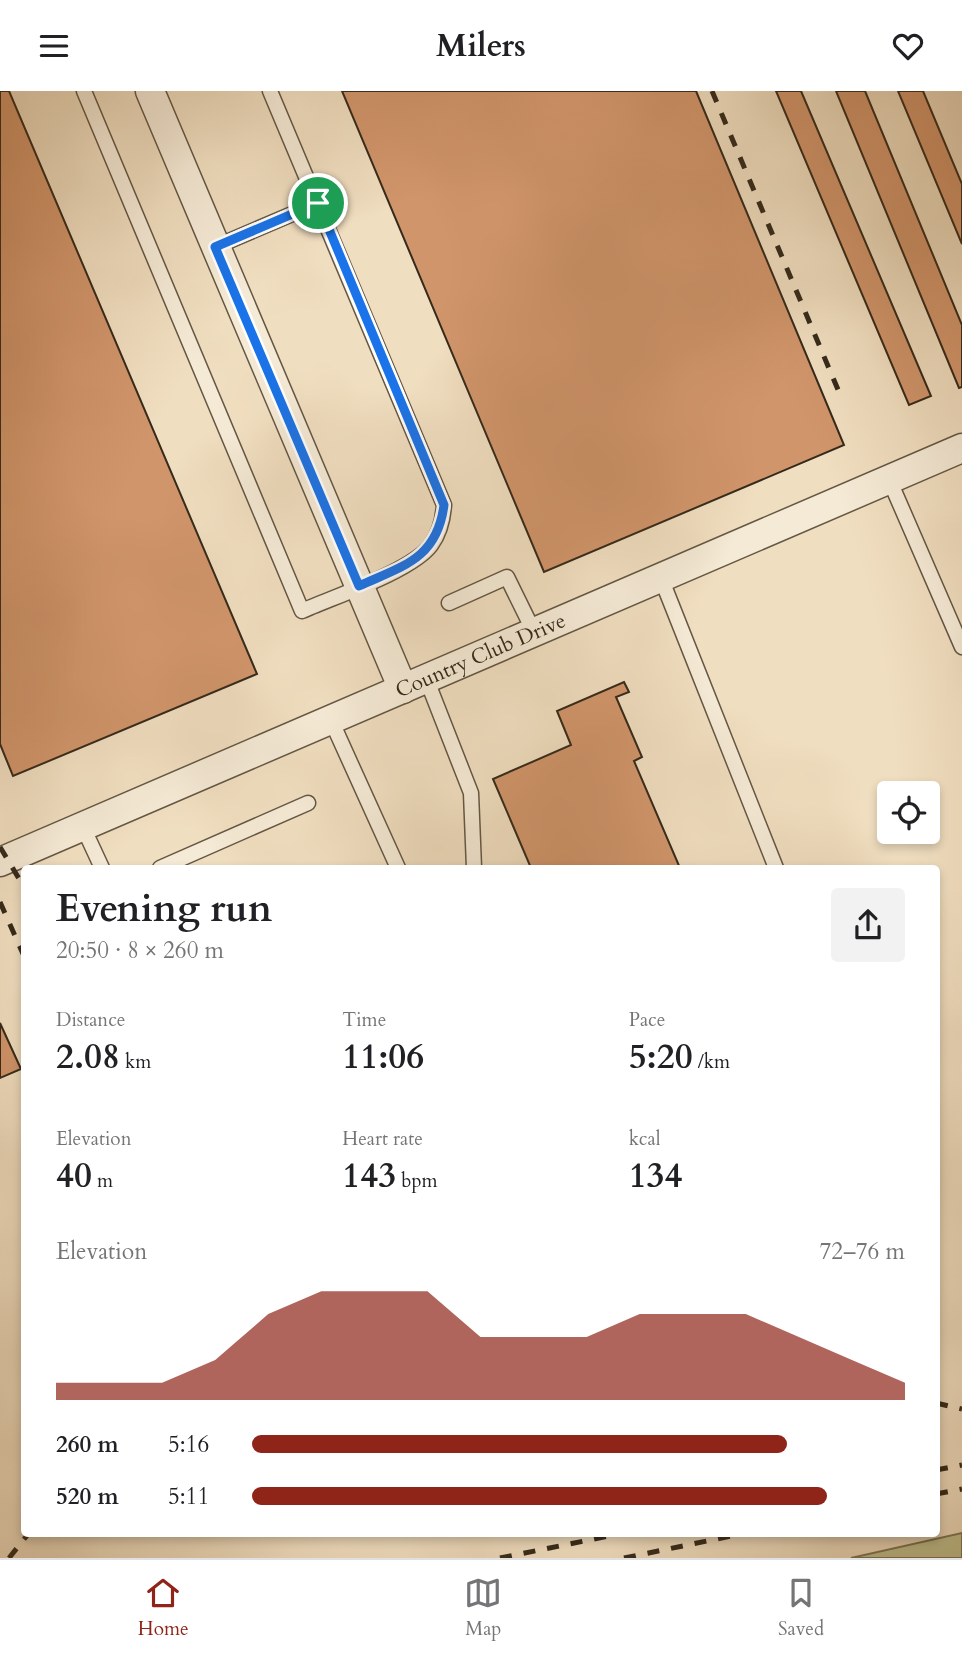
<!DOCTYPE html>
<meta charset="utf-8">
<style>
:root{--surface:#fff;--page:#f2f2f2;--text:#202124;--muted:#757577;--line:#e0e0e0;--accent:#8f2418}
body{margin:0;font-family:Cardo,serif;background:var(--page);color:var(--text);height:100vh;display:flex;flex-direction:column;font-size:26px;white-space:nowrap}
*{box-sizing:border-box;margin:0}
p{font-size:23px;color:var(--muted)}
.icon{flex:none;width:38px;height:38px;fill:none;stroke:currentColor;stroke-width:2;stroke-linecap:round;stroke-linejoin:round}
.map{position:relative;flex:1;overflow:hidden}
.panel{position:absolute;left:21px;top:774px;width:919px;height:672px;display:flex;flex-direction:column;background:var(--surface);border-radius:7px;box-shadow:0 4px 10px #0003}
.panel>*{flex:none}
.controls{position:absolute;left:877px;top:690px;display:grid;gap:14px}
.controls a{display:grid;place-items:center;width:63px;height:63px;border-radius:7px;background:var(--surface);box-shadow:0 4px 10px #0003;font-size:35px}
.pin{position:absolute;display:grid;place-items:center;width:60px;height:60px;color:#fff;margin:-30px;border:4px solid #fff;border-radius:50%;box-shadow:0 2px 7px #0007}
.round{display:grid;place-items:center;flex:none;width:74px;height:74px;border-radius:7px;background:var(--page)}
.overview{display:flex;align-items:center;justify-content:space-between;height:119px;padding:0 35px}
h1{font-size:38px;font-weight:700;line-height:52px}
.figures{display:grid;grid-template-columns:repeat(3,1fr);gap:10px;height:119px;padding:7px 35px}
.figures div{display:grid;align-content:center}
.figures b{font-size:35px;font-weight:700}
.figures small{font-size:19px;font-weight:400}
.figures p{font-size:19px}
.chart{height:196px;padding:14px 35px}
.chart p{display:flex;justify-content:space-between}
.chart svg{width:100%;height:126px;margin-top:7px;fill:var(--accent);opacity:.7}
ul{padding:0 35px;list-style:none;font-size:23px}
li{display:grid;grid-template-columns:112px 84px 1fr;align-items:center;height:52px}
li i{height:18px;border-radius:9px;background:var(--accent)}
header{display:flex;justify-content:space-between;align-items:center;height:91px;padding:0 35px;background:var(--surface);font-size:32px;font-weight:700}
.menu{display:flex;justify-content:space-around;align-items:center;height:98px;border-top:2px solid var(--line);background:var(--surface);font-size:19px;color:var(--muted)}
.menu a{display:grid;justify-items:center;gap:4px}
.menu .on{color:var(--accent)}
.map>svg:first-child{display:block}
</style>
<header><svg class="icon" aria-label="menu" viewBox="0 0 24 24"><path d="M4 6h16M4 12h16M4 18h16"/></svg>Milers<svg class="icon" aria-label="heart" viewBox="0 0 24 24"><path d="M12 20l-8-8c-3-5 5-10 8-4 3-6 11-1 8 4z"/></svg></header>
<div class="map">
<svg width="962" height="1467" viewBox="0 0 962 1467">
<rect width="100%" height="100%" fill="#f0dec0"/>
<filter id="stains"><feTurbulence type="fractalNoise" baseFrequency=".00286" numOctaves="4"/><feColorMatrix values="0 0 0 0 .2 0 0 0 0 .09 0 0 0 0 .02 0 0 0 .5 -.17"/></filter>
<radialGradient id="worn" r=".72"><stop offset=".6" stop-color="#630" stop-opacity="0"/><stop offset="1" stop-color="#630" stop-opacity=".3"/></radialGradient>
<path fill="#bfc08e" stroke="#7a7554" stroke-width="2" d="M 962,1442 L 962,1467 L 851,1467 Z"/>
<path fill="#d1956b" stroke="#352a1b" stroke-width="2" d="M 0,0 L 9,0 L 257,583 L 13,685 L 0,653 Z
M 342,0 L 696,0 L 844,354 L 544,481 Z
M 776,0 L 801,0 L 931,305 L 909,314 Z
M 836,0 L 865,0 L 962,234 L 962,296 L 959,297 Z
M 898,0 L 923,0 L 962,93 L 962,153 Z
M 624,591 L 629,601 L 616,606 L 642,666 L 634,670 L 680,777 L 531,777 L 493,688 L 571,654 L 557,620 Z
M 0,932 L 21,978 L 0,987 Z"/>
<g fill="none" stroke-linecap="round" stroke-linejoin="round">
<g stroke="#645744" stroke-width="17">
<path id="lane" d="M 84,0 L 302,520 C 333,506 412,480 431,454 C 440,442 443,428 444,414 L 270,0
M 215,156 L 318,112
M 889,388 L 962,556
M 661,487 L 776,777
M 449,512 L 507,486 L 534,541
M 426,587 L 471,702 L 474,777
M 331,629 L 398,777
M 83,736 L 102,777
M 160,777 L 308,712"/>
</g>
<g stroke="#645744" stroke-width="31">
<g id="street">
<path d="M 150,0 L 403,598"/>
<path id="s1" d="M 0,771 L 962,357"/>
</g>
</g>
<use href="#lane" stroke="#f5ead6" stroke-width="14"/>
<use href="#street" stroke="#f5ead6" stroke-width="28"/>
<path stroke="#352a1b" stroke-width="5" stroke-dasharray="12 12" stroke-linecap="butt" d="M 712,0 L 839,301
M 0,756 L 24,796
M 0,811 L 24,865
M 936,1312 L 962,1318
M 936,1379 L 962,1374
M 936,1403 L 962,1398
M 9,1467 L 29,1442
M 500,1467 L 624,1442
M 624,1467 L 746,1442"/>
</g>
<g fill="none" stroke-linecap="round" stroke-linejoin="round">
<g stroke="#fff" stroke-width="14">
<path id="route" d="M 318,112 L 444,414 C 437,468 403,475 359,495 L 215,156 Z"/>
</g>
<use href="#route" stroke="#1a73e8" stroke-width="9"/>
</g>
<g text-anchor="middle" stroke-width="7" stroke-linejoin="round" paint-order="stroke">
<g font-size="21" fill="#352a1b" stroke="#f5ead6">
<text dy="7" stroke="none"><textPath href="#s1" startOffset="523">Country Club Drive</textPath></text>
</g>
</g>
<rect width="100%" height="100%" filter="url(#stains)"/>
<rect width="100%" height="100%" fill="url(#worn)"/>
</svg>
<div class="controls">
<a><svg class="icon" aria-label="locate" viewBox="0 0 24 24"><circle cx="12" cy="12" r="6"/><path d="M12 2v4M12 18v4M2 12h4M18 12h4"/></svg></a>
</div>
<div class="pin" style="left:318px;top:112px;background:#1e9e55"><svg class="icon" aria-label="arrive" viewBox="0 0 24 24"><path d="M6 21V4h12l-3 4 3 4H6"/></svg></div>
<section class="panel">
<div class="overview"><div><h1>Evening run</h1><p>20:50 · 8 × 260 m</p></div><a class="round"><svg class="icon" aria-label="share" viewBox="0 0 24 24"><path d="M12 15V3M7 8l5-5 5 5M5 13v7h14v-7"/></svg></a></div>
<div class="figures">
<div><p>Distance</p><b>2.08<small> km</small></b></div>
<div><p>Time</p><b>11:06</b></div>
<div><p>Pace</p><b>5:20<small> /km</small></b></div>
</div>
<div class="figures">
<div><p>Elevation</p><b>40<small> m</small></b></div>
<div><p>Heart rate</p><b>143<small> bpm</small></b></div>
<div><p>kcal</p><b>134</b></div>
</div>
<div class="chart"><p><span>Elevation</span>72–76 m</p>
<svg viewBox="0 0 160 44" preserveAspectRatio="none"><path d="M0 44V38L10 38L20 38L30 30L40 14L50 6L60 6L70 6L80 22L90 22L100 22L110 14L120 14L130 14L140 22L150 30L160 38V44z"/></svg>
</div>
<ul>
<li><b>260 m</b>5:16<i style="width:82%"></i></li>
<li><b>520 m</b>5:11<i style="width:88%"></i></li>
</ul>
</section>
</div>
<nav class="menu">
<a class="on"><svg class="icon" aria-label="home" viewBox="0 0 24 24"><path d="M3 11l9-7 9 7M6 9v11h12V9"/></svg>Home</a>
<a><svg class="icon" aria-label="map" viewBox="0 0 24 24"><path d="M3 6l6-2 6 2 6-2v14l-6 2-6-2-6 2zM9 4v14M15 6v14"/></svg>Map</a>
<a><svg class="icon" aria-label="saved" viewBox="0 0 24 24"><path d="M7 4h10v16l-5-4-5 4z"/></svg>Saved</a>
</nav>
